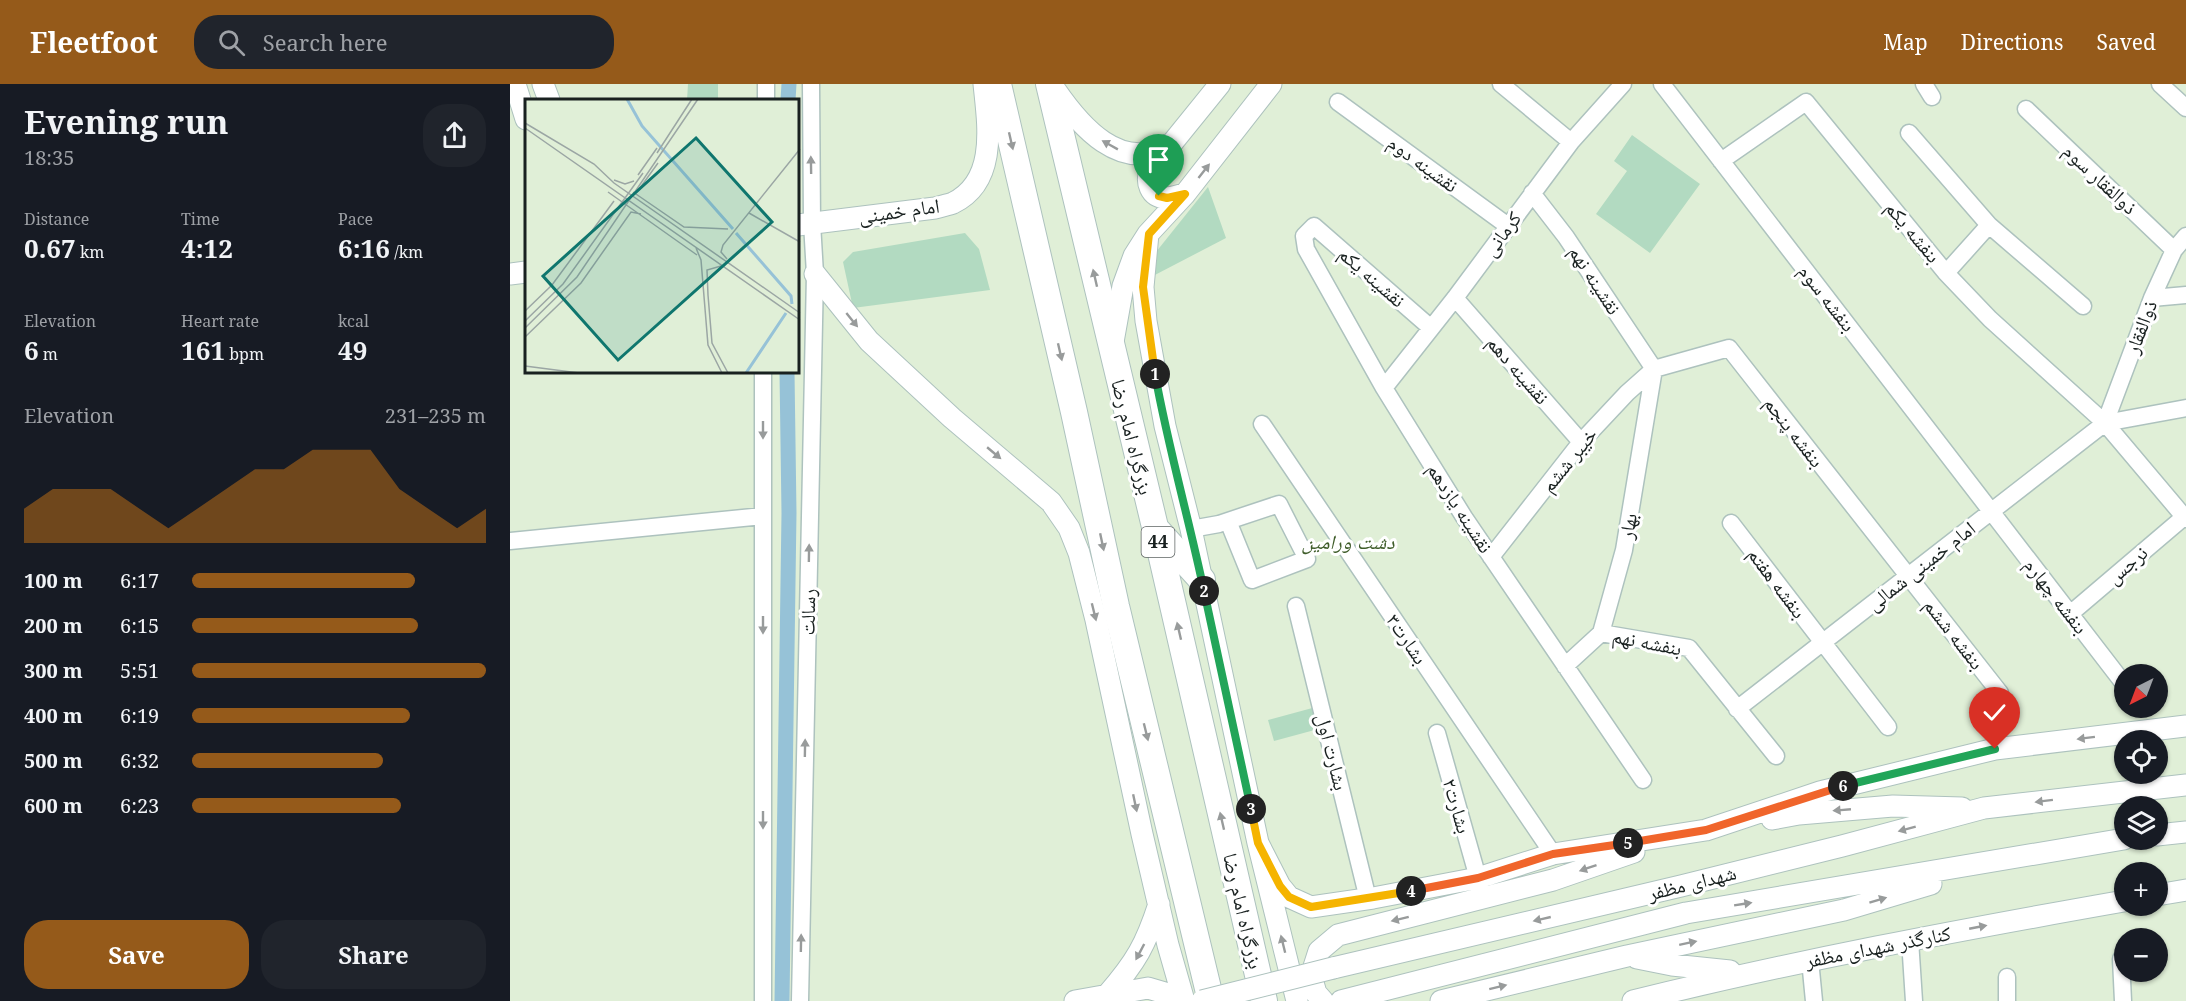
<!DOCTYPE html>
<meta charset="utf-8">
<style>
:root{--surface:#171b24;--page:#20242c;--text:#f1f3f6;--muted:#9ea1a6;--accent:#955a1a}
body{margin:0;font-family:"Noto Serif","Noto Naskh Arabic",serif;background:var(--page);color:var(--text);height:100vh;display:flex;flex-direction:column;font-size:22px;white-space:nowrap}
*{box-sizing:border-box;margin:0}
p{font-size:20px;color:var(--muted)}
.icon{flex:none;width:33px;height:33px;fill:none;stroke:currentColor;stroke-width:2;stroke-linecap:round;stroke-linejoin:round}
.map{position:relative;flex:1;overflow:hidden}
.drawer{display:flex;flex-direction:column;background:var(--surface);width:510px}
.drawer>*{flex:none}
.needle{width:39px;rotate:222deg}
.controls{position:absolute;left:1604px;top:580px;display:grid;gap:12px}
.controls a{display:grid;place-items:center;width:54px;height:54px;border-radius:50%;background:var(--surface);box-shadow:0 2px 4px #0004;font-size:30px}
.pin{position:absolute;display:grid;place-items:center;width:51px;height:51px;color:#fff;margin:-62px -26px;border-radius:50% 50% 50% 0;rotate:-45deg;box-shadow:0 0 6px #0007}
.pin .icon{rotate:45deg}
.km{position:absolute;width:30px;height:30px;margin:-15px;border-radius:50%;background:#222;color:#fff;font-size:16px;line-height:30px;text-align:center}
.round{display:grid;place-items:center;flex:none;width:63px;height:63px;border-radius:24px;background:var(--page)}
.summary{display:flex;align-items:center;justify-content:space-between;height:102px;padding:0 24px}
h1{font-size:33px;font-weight:700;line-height:45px}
.stats{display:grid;grid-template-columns:repeat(3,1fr);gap:9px;height:102px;padding:6px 24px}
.stats div{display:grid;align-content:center}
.stats b{font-size:26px;font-weight:700}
.stats small{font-size:16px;font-weight:400}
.stats p{font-size:16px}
.chart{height:168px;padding:12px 24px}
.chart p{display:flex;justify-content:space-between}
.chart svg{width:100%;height:108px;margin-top:6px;fill:var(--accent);opacity:.7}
.primary-button{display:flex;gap:12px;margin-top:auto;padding:12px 24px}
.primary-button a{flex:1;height:69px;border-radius:24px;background:var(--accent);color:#fff;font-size:24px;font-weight:700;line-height:69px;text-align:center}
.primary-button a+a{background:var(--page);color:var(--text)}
ul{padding:0 24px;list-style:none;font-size:20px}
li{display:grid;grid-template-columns:96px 72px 1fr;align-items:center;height:45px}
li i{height:15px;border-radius:8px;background:var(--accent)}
header{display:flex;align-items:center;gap:36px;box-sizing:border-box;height:84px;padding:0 30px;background:var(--accent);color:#fff}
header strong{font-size:28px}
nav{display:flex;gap:33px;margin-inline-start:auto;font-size:21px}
.search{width:420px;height:54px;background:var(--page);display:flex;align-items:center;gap:15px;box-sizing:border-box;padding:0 21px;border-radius:24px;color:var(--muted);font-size:22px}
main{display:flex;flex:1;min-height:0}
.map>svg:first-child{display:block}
</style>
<header>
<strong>Fleetfoot</strong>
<div class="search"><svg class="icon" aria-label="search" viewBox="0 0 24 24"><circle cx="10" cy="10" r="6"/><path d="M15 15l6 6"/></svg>Search here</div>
<nav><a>Map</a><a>Directions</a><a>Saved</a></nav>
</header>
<main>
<section class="drawer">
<div class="summary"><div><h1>Evening run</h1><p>18:35</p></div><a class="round"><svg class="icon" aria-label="share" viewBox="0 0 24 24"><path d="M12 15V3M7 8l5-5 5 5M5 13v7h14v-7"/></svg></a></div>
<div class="stats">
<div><p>Distance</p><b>0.67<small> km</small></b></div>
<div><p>Time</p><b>4:12</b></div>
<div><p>Pace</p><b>6:16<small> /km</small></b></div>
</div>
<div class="stats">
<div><p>Elevation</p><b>6<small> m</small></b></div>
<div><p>Heart rate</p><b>161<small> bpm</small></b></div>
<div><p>kcal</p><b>49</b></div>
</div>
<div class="chart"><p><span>Elevation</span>231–235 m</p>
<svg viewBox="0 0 160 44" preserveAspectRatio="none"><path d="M0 44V30L10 22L20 22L30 22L40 30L50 38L60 30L70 22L80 14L90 14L100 6L110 6L120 6L130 22L140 30L150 38L160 30V44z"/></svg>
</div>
<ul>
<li><b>100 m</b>6:17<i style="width:76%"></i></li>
<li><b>200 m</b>6:15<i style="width:77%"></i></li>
<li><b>300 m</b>5:51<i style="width:100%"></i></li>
<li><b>400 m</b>6:19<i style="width:74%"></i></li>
<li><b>500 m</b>6:32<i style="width:65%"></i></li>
<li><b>600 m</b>6:23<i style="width:71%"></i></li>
</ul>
<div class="primary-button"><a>Save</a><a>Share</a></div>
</section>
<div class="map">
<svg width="1676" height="917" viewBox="0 0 1676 917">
<rect width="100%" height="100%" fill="#f2fffc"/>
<path fill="#e0efd7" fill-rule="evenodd" d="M 0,0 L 1676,0 L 1676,917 L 0,917 ZM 16,16 L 288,16 L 288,288 L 16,288 ZM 1614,591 L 1647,591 L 1647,624 L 1614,624 ZM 1614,657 L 1647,657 L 1647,690 L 1614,690 ZM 1614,723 L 1647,723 L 1647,756 L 1614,756 ZM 1614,789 L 1647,789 L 1647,822 L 1614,822 ZM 1614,855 L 1647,855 L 1647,888 L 1614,888 Z"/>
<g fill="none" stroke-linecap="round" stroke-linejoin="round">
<path stroke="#96c2d7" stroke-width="15" d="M 278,16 L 279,0
M 272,917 L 279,429 L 277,288"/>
</g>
<path fill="#b2dac1" d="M 178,0 L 208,0 L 208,16 L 177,16 Z
M 1122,51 L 1190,100 L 1140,169 L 1086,130 L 1117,87 L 1104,77 Z
M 698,103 L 716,154 L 641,193 L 642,173 Z
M 455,149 L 469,165 L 480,206 L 343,224 L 333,178 L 343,168 Z
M 806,623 L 812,644 L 764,657 L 758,636 Z"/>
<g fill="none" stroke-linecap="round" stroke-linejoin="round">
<g stroke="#adc2be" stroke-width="19">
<path id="minor" d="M 991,0 L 1061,58
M 1152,0 L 1611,596
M 1414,0 L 1422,13
M 1650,0 L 1676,24
M 256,16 L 256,0
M 828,18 L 998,142
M 1516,25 L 1664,166
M 1399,49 L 1479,141 L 1573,222
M 1211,77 L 1296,18 L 1436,189 L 1480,235 L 1595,339 L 1676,435
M 1022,109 L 1056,153 L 1144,285
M 1436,189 L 1479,141
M 945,214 L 1071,358
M 1642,214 L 1676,211
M 921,244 L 804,142 L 794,152 L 796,165 L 874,304 L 954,433 L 1133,696
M 874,304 L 945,214 L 1061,58 L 1113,0
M 1595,339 L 1642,214 L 1664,166 L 1676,152
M 752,340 L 1043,770
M 1221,439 L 1378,643
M 681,445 L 709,440 L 769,420 L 797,475 L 742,496 L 718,437
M 0,457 L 253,432
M 981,473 L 1071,358 L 1117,309 L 1144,285 L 1219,264 L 1490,609
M 786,522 L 858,815
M 1560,530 L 1674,433
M 1091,549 L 1179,564 L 1266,672
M 1055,582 L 1091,549 L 1114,466 L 1144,285
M 1227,625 L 1595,339 L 1676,324
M 927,649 L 968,794
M 1400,856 L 1404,917
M 1611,875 L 1613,917
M 1300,876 L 1304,917
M 253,917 L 253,288
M 290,917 L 305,190 L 302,139 L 301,0
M 1497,917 L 1497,893"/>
</g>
<g stroke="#adc2be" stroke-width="23">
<path id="major" d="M 5,0 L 16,35
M 33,0 L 39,16
M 542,1 C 568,40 612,94 663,58 L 710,0
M 654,64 C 650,71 644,78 641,85 C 635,98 640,113 656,114 C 662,114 670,111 675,110
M 288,141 L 425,124 C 431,122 438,121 443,119 C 488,97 478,40 474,0
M 638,150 L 633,203 L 636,237 L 655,342 L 681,445 L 748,759 L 787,917
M 0,190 L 16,188
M 305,190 L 359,257 L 442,334 L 541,418 L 559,444 L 569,469 L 586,536 L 632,750 L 658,861 L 674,917
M 603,258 L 613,202 L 624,172 L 638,150 L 675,110 L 761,0
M 1262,735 L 1289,730 L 1383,722 L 1452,724
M 1647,751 L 1676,748
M 748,759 L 770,802 L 779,813 L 801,823 L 863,814 L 968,794 L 1043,770 L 1196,746 L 1310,708 L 1485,665 L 1676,642
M 1647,811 L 1676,806
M 1127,874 L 1162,881 L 1220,887
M 823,884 L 1171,802 L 1332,762 L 1474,724 L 1676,701
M 598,910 C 626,878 636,860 649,820
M 565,917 L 638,904 L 655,909 L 661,917
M 813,917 L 806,909 L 801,892 L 809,867 L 828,851 L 1043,796 L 1124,768
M 831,917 L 1176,829 L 1614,755
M 931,917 L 1117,872 L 1334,826 L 1421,800
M 1123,917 C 1285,877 1449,846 1614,817"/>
</g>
<g stroke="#adc2be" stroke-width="28">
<path id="highway" d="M 488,0 L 564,328 L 606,522 L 701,917
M 539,0 L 645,443 L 754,917
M 646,445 L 692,496"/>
</g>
<use href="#minor" stroke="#fff" stroke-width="16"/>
<use href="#major" stroke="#fff" stroke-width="21"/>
<use href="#highway" stroke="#fff" stroke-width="26"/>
<g stroke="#adc2be" stroke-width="23" stroke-linecap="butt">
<path id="major-bridge" d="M 692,917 L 823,884"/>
</g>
<use href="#major-bridge" stroke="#fff" stroke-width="21"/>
</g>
<defs><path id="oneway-solid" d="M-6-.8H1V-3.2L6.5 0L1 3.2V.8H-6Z" transform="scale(1.5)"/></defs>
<g fill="#989b9b">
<use href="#oneway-solid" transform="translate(501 57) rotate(77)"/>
<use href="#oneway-solid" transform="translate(600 61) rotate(-151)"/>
<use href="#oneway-solid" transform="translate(301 81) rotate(-91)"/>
<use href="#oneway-solid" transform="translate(694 87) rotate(-52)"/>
<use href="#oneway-solid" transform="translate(585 194) rotate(-103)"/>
<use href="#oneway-solid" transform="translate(342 236) rotate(51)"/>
<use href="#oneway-solid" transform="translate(550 268) rotate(77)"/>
<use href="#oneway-solid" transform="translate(253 346) rotate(90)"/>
<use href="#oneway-solid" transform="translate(484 369) rotate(40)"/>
<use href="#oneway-solid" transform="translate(592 458) rotate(78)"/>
<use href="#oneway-solid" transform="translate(299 469) rotate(-89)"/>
<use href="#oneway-solid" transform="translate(584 528) rotate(76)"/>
<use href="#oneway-solid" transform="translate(253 541) rotate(90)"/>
<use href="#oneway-solid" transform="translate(669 547) rotate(-103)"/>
<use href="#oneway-solid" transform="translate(636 648) rotate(76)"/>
<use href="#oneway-solid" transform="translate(1576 654) rotate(173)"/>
<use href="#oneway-solid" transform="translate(295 664) rotate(-89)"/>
<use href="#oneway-solid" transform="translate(1534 717) rotate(173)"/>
<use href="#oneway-solid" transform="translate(625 719) rotate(78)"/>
<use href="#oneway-solid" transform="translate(1332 726) rotate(175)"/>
<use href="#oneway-solid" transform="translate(253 736) rotate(90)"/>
<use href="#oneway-solid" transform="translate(712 737) rotate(-103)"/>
<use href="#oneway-solid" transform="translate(1397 745) rotate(165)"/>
<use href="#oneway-solid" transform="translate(1078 784) rotate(161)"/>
<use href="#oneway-solid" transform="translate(1368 816) rotate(-17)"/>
<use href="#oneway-solid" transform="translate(1233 820) rotate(-9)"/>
<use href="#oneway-solid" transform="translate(890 835) rotate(166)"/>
<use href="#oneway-solid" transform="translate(1032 835) rotate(167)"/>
<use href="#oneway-solid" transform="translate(1468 843) rotate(-11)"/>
<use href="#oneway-solid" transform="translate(291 859) rotate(-89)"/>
<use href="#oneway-solid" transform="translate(1178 859) rotate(-12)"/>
<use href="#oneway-solid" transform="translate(773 860) rotate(-104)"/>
<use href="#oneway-solid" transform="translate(630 868) rotate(118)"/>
<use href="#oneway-solid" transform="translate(988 903) rotate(-14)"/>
</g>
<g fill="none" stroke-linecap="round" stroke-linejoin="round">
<g stroke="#fff" stroke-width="12">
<path id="split-1" d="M 645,290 L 633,203 L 639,150 L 675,110 L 657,114 L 649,112"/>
</g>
<g stroke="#fff" stroke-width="12">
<path id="split-2" d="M 645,290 C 658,363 679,435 694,507"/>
</g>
<g stroke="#fff" stroke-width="12">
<path id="split-3" d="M 694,507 L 741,725"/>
</g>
<g stroke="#fff" stroke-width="12">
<path id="split-4" d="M 741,725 L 748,759 L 770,802 L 779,813 L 801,823 L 901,807"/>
</g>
<g stroke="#fff" stroke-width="12">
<path id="split-5" d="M 901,807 L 968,794 L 1043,770 L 1118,759"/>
</g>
<g stroke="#fff" stroke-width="12">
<path id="split-6" d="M 1118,759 L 1196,746 L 1333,702"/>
</g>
<g stroke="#fff" stroke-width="12">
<path id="split-7" d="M 1333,702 L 1485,665"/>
</g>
<use href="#split-1" stroke="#f5b400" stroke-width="8"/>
<use href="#split-2" stroke="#22a559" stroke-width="8"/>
<use href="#split-3" stroke="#22a559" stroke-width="8"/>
<use href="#split-4" stroke="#f5b400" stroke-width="8"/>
<use href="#split-5" stroke="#f0652b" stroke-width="8"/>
<use href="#split-6" stroke="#f0652b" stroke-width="8"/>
<use href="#split-7" stroke="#22a559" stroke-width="8"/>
</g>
<g text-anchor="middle" stroke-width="6" stroke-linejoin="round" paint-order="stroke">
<rect fill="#fff" stroke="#5e6463" stroke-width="1.5" x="631.5" y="443" width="33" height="30" rx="4.5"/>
<g font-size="18" font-weight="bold" fill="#192120">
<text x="648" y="464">44</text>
</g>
<g font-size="20" fill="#192120" stroke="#fff">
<text transform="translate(913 80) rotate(36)" y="7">نقشینه دوم</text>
<text transform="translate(1590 95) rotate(43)" y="7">ذوالفقار سوم</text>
<text transform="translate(389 127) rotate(-8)" y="7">امام خمینی</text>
<text transform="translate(1403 148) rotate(50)" y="7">بنفشه یکم</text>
<text transform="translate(992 150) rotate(-54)" y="7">کرمانی</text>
<text transform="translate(862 193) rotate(41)" y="7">نقشینه یکم</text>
<text transform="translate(1085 196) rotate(57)" y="7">نقشینه نهم</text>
<text transform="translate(1317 214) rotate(52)" y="7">بنفشه سوم</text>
<text transform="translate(1631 243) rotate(-69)" y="7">ذوالفقار</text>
<text transform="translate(1008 286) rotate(49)" y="7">نقشینه دهم</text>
<text transform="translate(1284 348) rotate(52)" y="7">بنفشه پنجم</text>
<text transform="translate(622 353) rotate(76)" y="7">بزرگراه امام رضا</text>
<text transform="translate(1059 376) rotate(-51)" y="7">خیبر ششم</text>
<text transform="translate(950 424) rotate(57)" y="7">نقشینه یازدهم</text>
<text transform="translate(1118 442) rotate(-80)" y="7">بهار</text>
<text transform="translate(1617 481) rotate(-41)" y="7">نرجس</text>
<text transform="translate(1411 482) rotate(-38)" y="7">امام خمینی شمالی</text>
<text transform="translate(1267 499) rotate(53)" y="7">بنفشه هفتم</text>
<text transform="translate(1546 512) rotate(52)" y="7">بنفشه چهارم</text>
<text transform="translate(298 528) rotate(-89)" y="7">رسالت</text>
<text transform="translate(1444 550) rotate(52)" y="7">بنفشه ششم</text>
<text transform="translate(897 555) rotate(56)" y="7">بشارت۳</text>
<text transform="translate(1137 558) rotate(11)" y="7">بنفشه نهم</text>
<text transform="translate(822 668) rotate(76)" y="7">بشارت اول</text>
<text transform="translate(947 722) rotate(74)" y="7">بشارت۲</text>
<text transform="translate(1182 799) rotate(-14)" y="7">شهدای مظفر</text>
<text transform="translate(733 827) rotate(77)" y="7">بزرگراه امام رضا</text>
<text transform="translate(1368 863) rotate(-11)" y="7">کنارگذر شهدای مظفر</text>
</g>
<g font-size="20" font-style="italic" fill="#3f5d2a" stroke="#fff">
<text x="838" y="465">دشت ورامین</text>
</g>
</g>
<g transform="translate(15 15)">
<rect width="274" height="274" fill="#f2fffc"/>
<path d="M 0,0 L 274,0 L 274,274 L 0,274 Z" fill="#e0efd7"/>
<path fill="none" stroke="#96c2d7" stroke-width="3" d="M 102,0 L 117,27 L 208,130M 211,134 L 266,197 L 267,205M 221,274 L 261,214"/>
<path fill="none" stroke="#9ba6a4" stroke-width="1.5" d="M 0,24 L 69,65 L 89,84 L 275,214M 0,29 L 275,221M 132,54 L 167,0M 113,76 L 132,49M 89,81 L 100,85 L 109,82M 83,93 L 172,156M 108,93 L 159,128 L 203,130M 112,93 L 133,64M 224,114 L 275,143M 171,149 L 176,161 L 183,246 L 197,274M 202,160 L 196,153 L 198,146 L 275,50M 196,167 L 182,171 L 183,196 L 187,244 L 203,274M 0,212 L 27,186 L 89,102M 0,222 L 38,185 L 118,74M 0,229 L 52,178 L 173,0M 0,238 L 56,184 L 106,113 L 116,115M 0,267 L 54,274"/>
<path fill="#0f766e" fill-opacity="0.15" stroke="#0f766e" stroke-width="3" d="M 171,39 L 247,123 L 93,261 L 18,177 Z"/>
<rect width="274" height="274" fill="none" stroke="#192120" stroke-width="3"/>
</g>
</svg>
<div class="controls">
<a><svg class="needle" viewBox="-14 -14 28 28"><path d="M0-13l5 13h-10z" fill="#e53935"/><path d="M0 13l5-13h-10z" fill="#9ea1a6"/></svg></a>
<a><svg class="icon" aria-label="locate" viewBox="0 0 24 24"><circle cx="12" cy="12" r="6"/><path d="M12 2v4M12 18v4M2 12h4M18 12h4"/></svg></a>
<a><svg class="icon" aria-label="layers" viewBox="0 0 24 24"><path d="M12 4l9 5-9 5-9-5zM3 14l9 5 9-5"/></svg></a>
<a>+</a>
<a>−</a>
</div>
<div class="pin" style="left:649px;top:112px;background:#1e9e55"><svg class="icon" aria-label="arrive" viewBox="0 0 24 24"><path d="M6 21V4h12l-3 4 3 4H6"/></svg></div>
<div class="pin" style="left:1485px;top:665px;background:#d93025"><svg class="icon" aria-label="check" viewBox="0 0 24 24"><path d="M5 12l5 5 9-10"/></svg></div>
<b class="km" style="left:645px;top:290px">1</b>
<b class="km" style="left:694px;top:507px">2</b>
<b class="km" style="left:741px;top:725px">3</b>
<b class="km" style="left:901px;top:807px">4</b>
<b class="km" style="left:1118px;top:759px">5</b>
<b class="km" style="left:1333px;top:702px">6</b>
</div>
</main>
